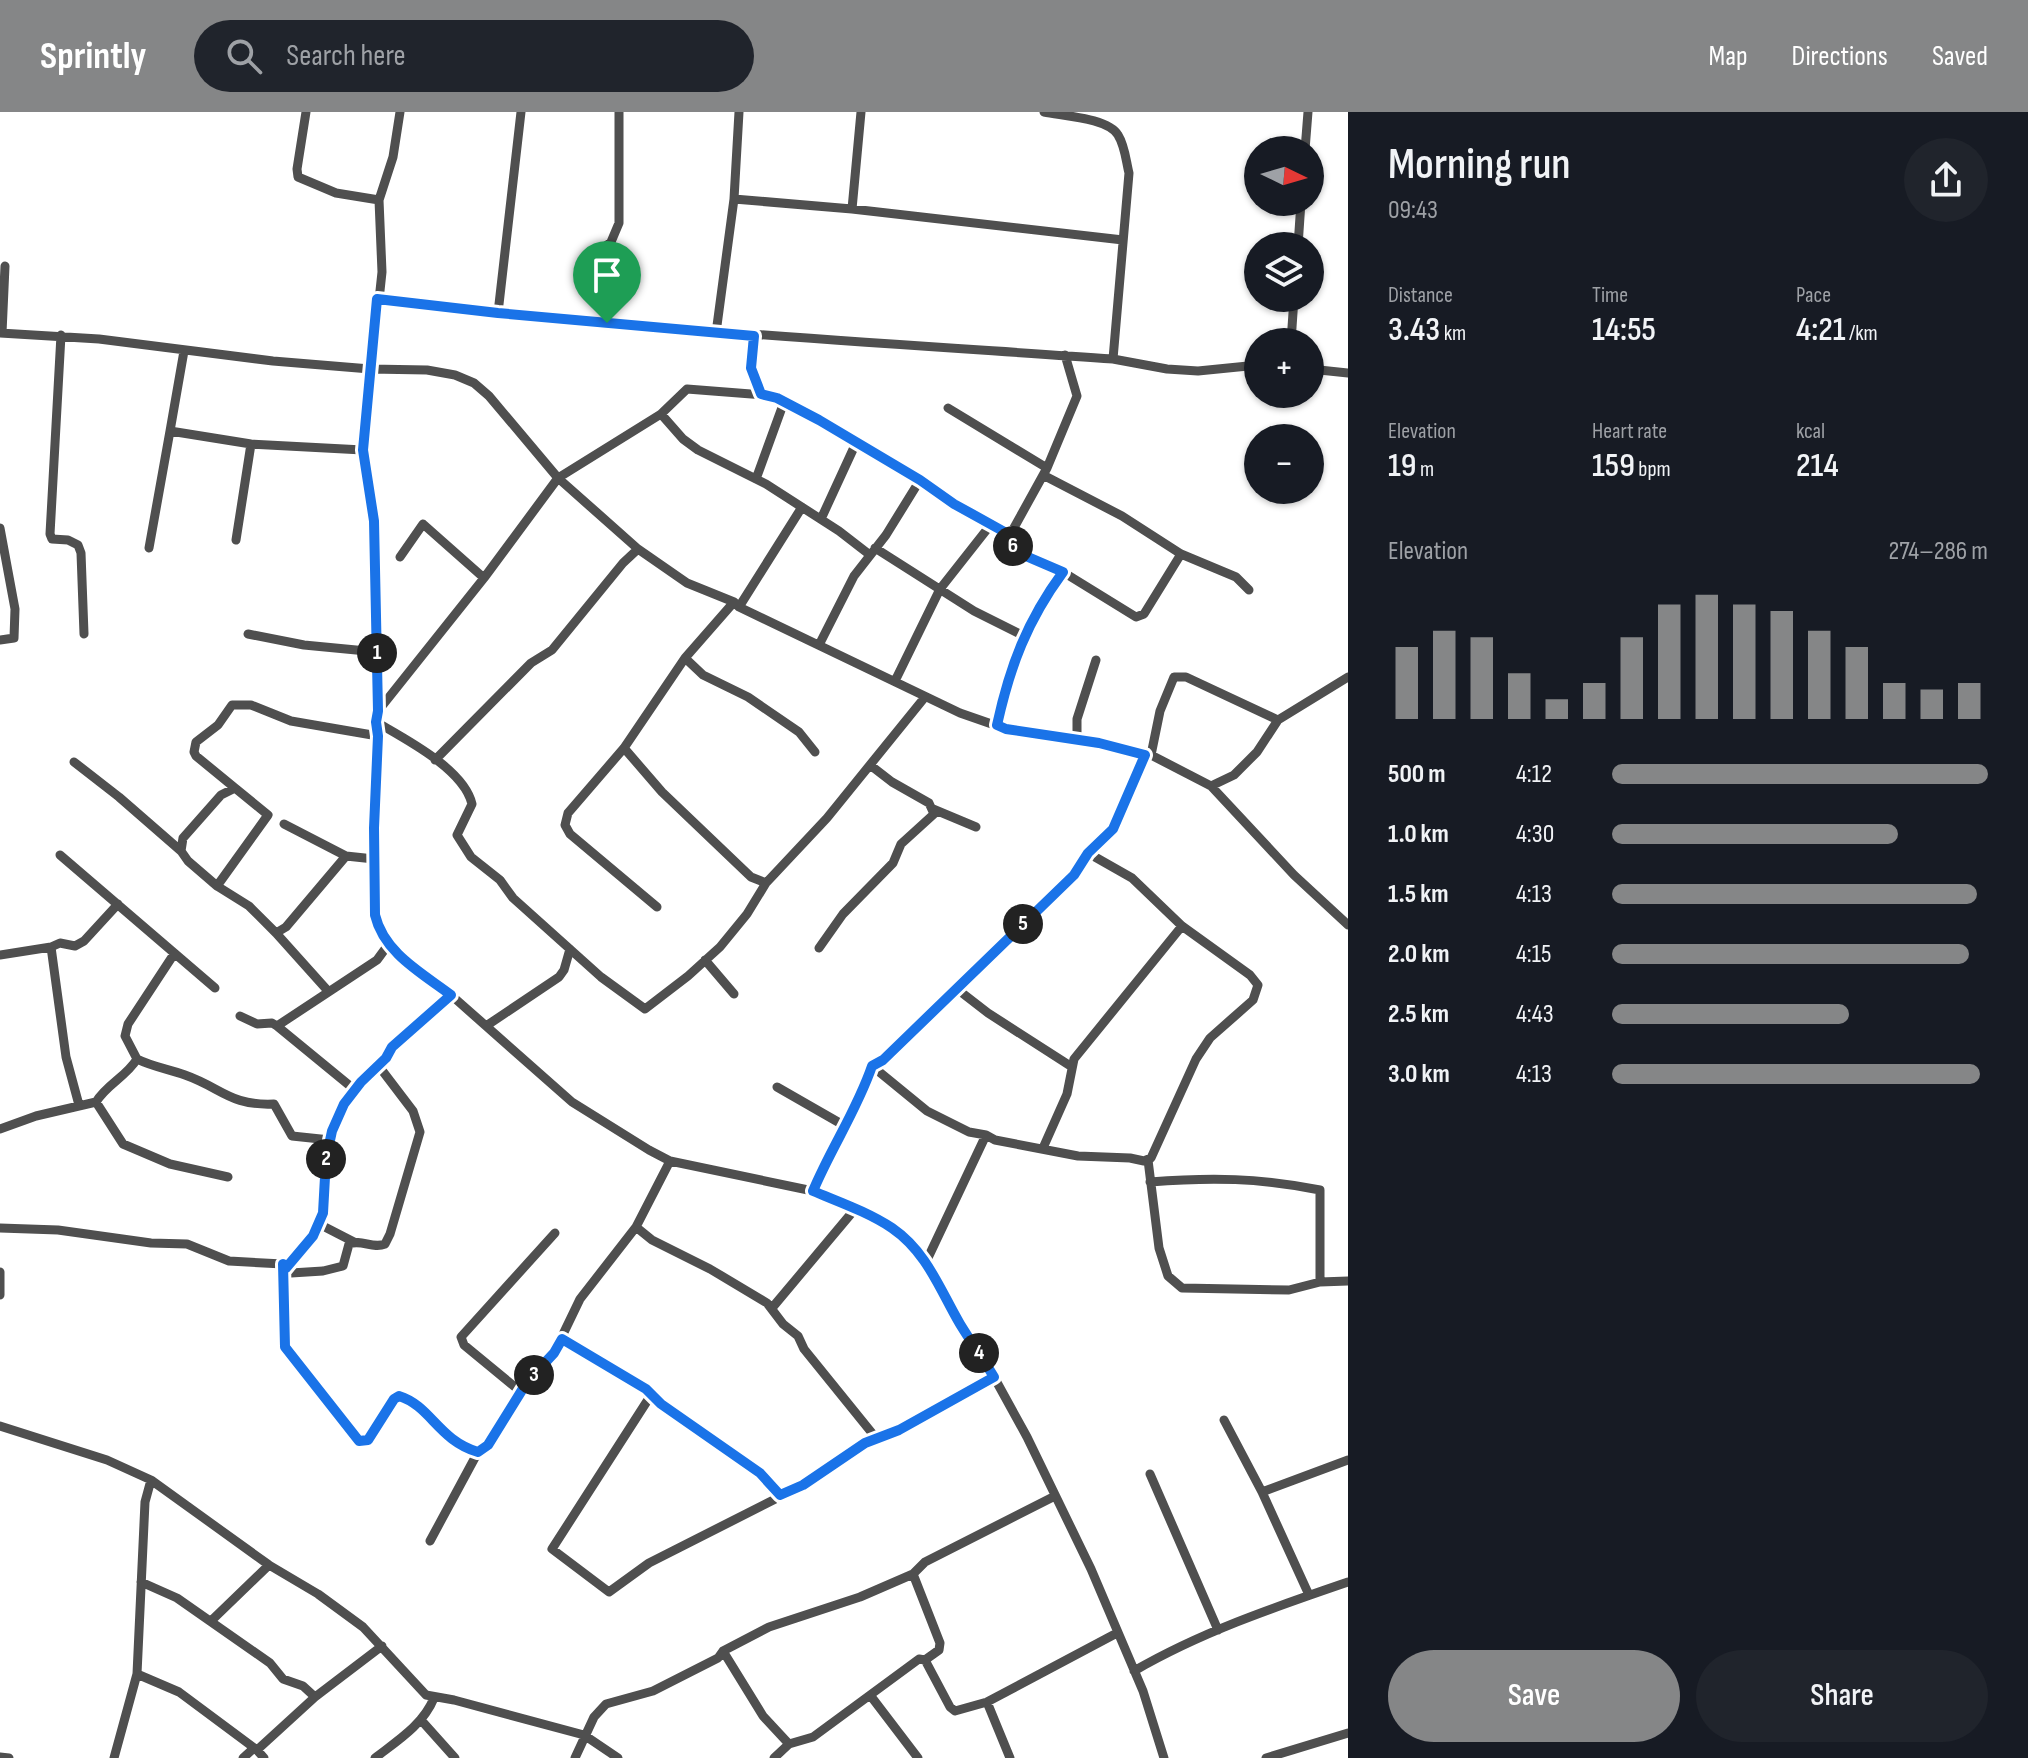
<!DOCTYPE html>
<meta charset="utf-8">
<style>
:root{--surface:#171b24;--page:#20242c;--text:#f1f3f6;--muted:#9ea1a6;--accent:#858687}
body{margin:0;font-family:"Sofia Sans Condensed",sans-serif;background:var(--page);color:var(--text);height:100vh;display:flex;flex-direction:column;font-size:30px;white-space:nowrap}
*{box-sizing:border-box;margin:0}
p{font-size:26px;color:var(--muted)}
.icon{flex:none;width:44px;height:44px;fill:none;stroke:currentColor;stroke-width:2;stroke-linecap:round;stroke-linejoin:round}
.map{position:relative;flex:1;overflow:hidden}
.details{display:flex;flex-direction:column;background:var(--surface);width:680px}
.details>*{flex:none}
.needle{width:52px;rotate:95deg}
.tools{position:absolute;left:1244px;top:24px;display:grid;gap:16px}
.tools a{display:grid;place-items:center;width:80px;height:80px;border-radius:50%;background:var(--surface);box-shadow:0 2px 6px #0004;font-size:40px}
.pin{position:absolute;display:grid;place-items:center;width:68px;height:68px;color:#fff;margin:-82px -34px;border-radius:50% 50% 50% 0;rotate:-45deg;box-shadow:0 0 8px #0007}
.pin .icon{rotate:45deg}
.km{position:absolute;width:40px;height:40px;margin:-20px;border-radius:50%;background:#222;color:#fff;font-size:22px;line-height:40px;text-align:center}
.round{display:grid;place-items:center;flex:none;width:84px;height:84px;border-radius:42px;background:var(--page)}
.head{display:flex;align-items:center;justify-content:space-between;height:136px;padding:0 40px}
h1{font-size:44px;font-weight:600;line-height:60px}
.stats{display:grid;grid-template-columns:repeat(3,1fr);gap:12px;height:136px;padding:8px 40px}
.stats div{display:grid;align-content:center}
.stats b{font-size:34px;font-weight:600}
.stats small{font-size:22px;font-weight:400}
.stats p{font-size:22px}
.chart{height:224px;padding:16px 40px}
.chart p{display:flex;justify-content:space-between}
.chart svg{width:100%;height:144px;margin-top:8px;stroke:var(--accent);stroke-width:6}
.action{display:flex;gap:16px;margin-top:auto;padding:16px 40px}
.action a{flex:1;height:92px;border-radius:48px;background:var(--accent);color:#fff;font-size:32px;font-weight:600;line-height:92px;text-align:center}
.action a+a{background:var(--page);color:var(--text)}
ul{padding:0 40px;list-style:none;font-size:26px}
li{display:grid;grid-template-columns:128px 96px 1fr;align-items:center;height:60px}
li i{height:20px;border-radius:10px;background:var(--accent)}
header{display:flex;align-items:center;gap:48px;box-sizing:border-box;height:112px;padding:0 40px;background:var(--accent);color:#fff}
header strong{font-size:38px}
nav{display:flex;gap:44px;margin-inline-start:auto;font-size:28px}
.search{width:560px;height:72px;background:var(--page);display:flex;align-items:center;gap:20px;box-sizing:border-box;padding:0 28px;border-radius:44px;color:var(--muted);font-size:30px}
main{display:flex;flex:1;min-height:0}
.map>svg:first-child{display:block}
</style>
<header>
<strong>Sprintly</strong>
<div class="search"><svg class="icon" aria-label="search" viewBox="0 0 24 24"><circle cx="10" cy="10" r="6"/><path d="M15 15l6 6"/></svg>Search here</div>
<nav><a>Map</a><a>Directions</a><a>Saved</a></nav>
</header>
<main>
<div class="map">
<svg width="1348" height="1646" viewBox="0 0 1348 1646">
<rect width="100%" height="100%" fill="#fff"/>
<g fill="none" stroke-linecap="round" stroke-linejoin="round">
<path stroke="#4f4f4f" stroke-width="9" d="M 306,0 L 297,57 L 298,65 L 336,81 L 379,88
M 400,0 L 393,45 L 379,88 L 382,160 L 363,338 L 374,409 L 378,599 L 376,610 L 378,624 L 374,716 L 375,803 L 378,814 L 388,833 L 451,883 L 572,990 L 649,1038 L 670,1049 L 813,1079 L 867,1103 L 892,1116 L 909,1130 L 936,1165 L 960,1211 L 994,1265 L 1027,1325 L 1091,1457 L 1143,1579 L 1164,1646
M 861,0 L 852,97 L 1123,128
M 1044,0 C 1064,4 1108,6 1118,23 C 1125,34 1126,49 1129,61 L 1113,247
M 1305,38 L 1308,0
M 734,87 L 852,97
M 1298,134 L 1301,90
M 603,136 L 611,130 L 619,111 L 619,0
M 377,187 C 622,216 867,230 1113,247 L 1167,257 L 1198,259 L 1258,253
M 498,201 L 521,0
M 0,221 L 99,227 L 273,249 L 370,257 L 427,258 L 455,263 L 474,271 L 489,284 L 558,366 L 638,437 L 687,471 L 734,490 L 739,495 L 960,601 L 1006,617 L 1099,631 L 1151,643 L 1211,674 L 1294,763 L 1348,813
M 2,221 L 5,154
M 716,221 L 734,87 L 739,0
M 61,223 L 50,422 L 52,427 L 68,428 L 78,433 L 81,441 L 84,522
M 754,224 L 751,256 L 761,282
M 1291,230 L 1294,186
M 184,239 L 170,319 L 251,332 L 363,338
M 1310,257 L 1348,261
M 948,296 L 1047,356
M 661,302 L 683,327 L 698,338 L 766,372 L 839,419 L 870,443
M 1043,363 L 1122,404 L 1181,442 L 1236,465 L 1249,478
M 756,367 L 784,290
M 821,407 L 856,331
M 0,416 L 15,497 L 14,526 L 0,528
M 1010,423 L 1007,431 L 1028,445 L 1063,460 L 1136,505 L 1144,502 L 1181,442
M 236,428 L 251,332
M 149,436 L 170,319
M 875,436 L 974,499 L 1024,524
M 400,445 L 423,412 L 484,466
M 739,495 L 802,395
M 248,522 L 304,533 L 377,540
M 819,533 L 854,464 L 886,423 L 920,368
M 685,546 L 703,563 L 748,585 L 799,620 L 815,640
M 895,569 L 940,477 L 992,411
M 378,599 L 484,466 L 558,366 L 661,302 L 687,277 L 765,283 L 819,308 L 920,368 L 954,392 L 1010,423 L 1047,356 L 1077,284 L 1065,243
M 376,610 C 405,627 464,657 472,692 L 457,723 L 471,745 L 500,768 L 513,786 L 601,865 L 645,897 L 688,864 L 720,835 L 747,802 L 766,771 L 827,706 L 925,585
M 997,613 C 1010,554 1027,509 1063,460
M 1077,627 L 1077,607 L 1096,548
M 624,636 L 662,680 L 751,765 L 766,771
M 1151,643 L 1160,599 L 1174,565 L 1186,565 L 1278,608
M 435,648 L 531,551 L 552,538 L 623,451 L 638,437
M 74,650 L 119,685 L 181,739
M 1211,674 L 1234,663 L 1257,640 L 1278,608 L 1348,565
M 933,697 L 976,715
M 284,712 L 346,744
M 60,743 L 215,876
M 374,747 L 346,744 L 286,815 L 276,821 L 249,794 L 217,774 L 188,749 L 181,739 L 183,726 L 221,683 L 235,676 L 196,644 L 194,640 L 196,630 L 218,613 L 232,593 L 251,593 L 291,609 L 378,624
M 217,774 L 268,703 L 235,676
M 657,795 L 570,722 L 565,713 L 568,701 L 624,636 L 685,546 L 734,490
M 276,821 L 328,879
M 51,835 L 60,831 L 75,834 L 84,829 L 118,792
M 819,836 L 843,802 L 893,751 L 901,732 L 934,702 L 929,691 L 892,670 L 870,653
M 0,843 L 51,835 L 66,945 L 79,993
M 705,848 L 734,882
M 957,877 L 988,901 L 1072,955
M 240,904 L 257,912 L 272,911 L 277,914 L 377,848 L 388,833
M 277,914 L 355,978
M 486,914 L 559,865 L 564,858 L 570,837
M 137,947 L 125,924 L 128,912 L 174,842
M 872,954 L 927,999 L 969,1020 L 986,1023 L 995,1028 L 1078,1044 L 1130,1046 L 1144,1049 L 1151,1046 L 1196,947 L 1210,926 L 1253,888 L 1258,873 L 1250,863 L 1182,814 L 1132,766 L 1088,741
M 777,975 L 845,1014
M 96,990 L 123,1032 L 170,1052 L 228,1065
M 0,1017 L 36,1004 L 96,990 C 107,972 126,965 137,947 C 153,955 169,957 185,963 C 222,976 230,994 274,992 L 292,1024 L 330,1028
M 1043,1036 L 1067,982 L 1074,947 L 1182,814
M 1148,1048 L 1159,1136 L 1168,1164 L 1182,1176 L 1289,1178 L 1320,1170 L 1320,1078 C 1258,1066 1213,1065 1150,1070
M 813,1079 C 831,1036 858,998 872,954 L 883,948 L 1074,763 L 1088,741 L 1113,717 L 1145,643
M 319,1112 L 354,1130
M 636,1115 L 652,1128 L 710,1157 L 767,1191 L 783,1212 L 798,1224 L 804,1237 L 876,1326
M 0,1116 L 58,1118 L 151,1131 L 187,1132 L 229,1149 L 283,1152 L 287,1160 L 291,1161 L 323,1159 L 343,1154 L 349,1132 C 361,1127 373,1137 385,1132 L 390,1122 L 420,1020 L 413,999 L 378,953 L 392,935 L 451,883
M 926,1150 L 986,1023
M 283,1152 L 285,1235 L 359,1329 L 368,1328 L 394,1287 L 399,1284 C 432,1294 438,1328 478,1340 L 488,1333 L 527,1270 L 554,1241 L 580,1187 L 636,1115 L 670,1049
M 286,1156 C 299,1141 315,1126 322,1106 C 328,1089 324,1068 326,1050 C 329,1011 351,980 378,953
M 0,1160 L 0,1183
M 1320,1170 L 1348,1169
M 772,1196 L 855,1097
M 562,1227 L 646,1277 L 661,1292 L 760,1361 L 780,1383
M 521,1280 L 464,1233 L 461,1225 L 555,1121
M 651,1283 L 552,1437 L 609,1480 L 649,1451 L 803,1373 L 865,1331 L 899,1318 L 994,1265
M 1224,1308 L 1262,1380
M 0,1314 L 107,1348 L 151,1368 L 269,1453 L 318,1482 L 363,1515 L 426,1583 L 454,1588 L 584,1623 L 618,1646
M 1150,1362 L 1218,1518
M 430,1429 L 478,1340
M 913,1462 L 925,1450 L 1055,1384
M 141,1470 L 177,1486 L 270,1551 L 283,1567 L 303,1574 L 315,1585
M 1309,1483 L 1262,1380 L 1348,1348
M 211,1509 L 269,1453
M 723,1539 L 769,1515 L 860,1485 L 913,1462 L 940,1531 L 939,1538 L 925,1548
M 1134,1559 C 1201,1520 1275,1495 1348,1470
M 137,1562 L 179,1580 L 257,1638 L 264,1646
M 870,1583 L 918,1646
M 987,1590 L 1010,1646
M 421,1608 L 455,1646
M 257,1638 L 315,1585 L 382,1534
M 0,1645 L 9,1646
M 114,1646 L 137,1562 L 145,1390 L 151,1368
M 243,1646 L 254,1636
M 375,1646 C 397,1629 423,1613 434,1586
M 575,1646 L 594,1605 L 606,1592 L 653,1579 L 718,1546 L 723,1539 L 763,1604 L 789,1632 L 813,1625 L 919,1547 L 925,1548 L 950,1595 L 955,1599 L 987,1590 L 1117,1521
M 774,1646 L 789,1632
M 1266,1646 L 1348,1621"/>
</g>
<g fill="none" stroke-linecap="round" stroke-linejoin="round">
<g stroke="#fff" stroke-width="16">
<path id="route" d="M 377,187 L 498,201 L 754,224 L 751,256 L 761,282 L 777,286 L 819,308 L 920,368 L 954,392 L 1010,423 L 1007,431 L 1028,445 L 1063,460 C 1027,509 1010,554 997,613 L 1006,617 L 1099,631 L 1145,643 L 1113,717 L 1088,741 L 1074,763 L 883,948 L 872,954 C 857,998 831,1036 813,1079 C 839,1090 868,1100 892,1116 C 927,1140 940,1178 960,1212 C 971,1230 983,1247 994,1265 L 899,1318 L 865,1331 L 803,1373 L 780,1383 L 760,1361 L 661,1292 L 646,1277 L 562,1227 L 554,1241 L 527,1270 L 488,1333 L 478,1340 C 438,1328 431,1294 399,1284 L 394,1287 L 368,1328 L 359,1329 L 285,1235 L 283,1152 L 286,1156 L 313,1124 L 323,1101 L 326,1047 L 332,1019 L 344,992 L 361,970 L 386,946 L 392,935 L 451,883 C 422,861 384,841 375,803 L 374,716 L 378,624 L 376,610 L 378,599 L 374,409 L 363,338 Z"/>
</g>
<use href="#route" stroke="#1a73e8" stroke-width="10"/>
</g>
</svg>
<div class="tools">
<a><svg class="needle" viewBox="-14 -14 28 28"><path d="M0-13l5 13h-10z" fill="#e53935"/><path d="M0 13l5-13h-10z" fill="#9ea1a6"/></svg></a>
<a><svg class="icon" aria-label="layers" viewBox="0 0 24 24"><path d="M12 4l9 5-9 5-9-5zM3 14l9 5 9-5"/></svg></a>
<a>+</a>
<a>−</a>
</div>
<div class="pin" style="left:607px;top:211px;background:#1e9e55"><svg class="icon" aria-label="arrive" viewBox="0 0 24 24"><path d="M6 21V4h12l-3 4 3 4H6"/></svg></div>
<b class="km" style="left:377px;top:541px">1</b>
<b class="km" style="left:326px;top:1047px">2</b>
<b class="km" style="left:534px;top:1263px">3</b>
<b class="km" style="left:979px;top:1241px">4</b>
<b class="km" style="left:1023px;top:812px">5</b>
<b class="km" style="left:1013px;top:434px">6</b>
</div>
<section class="details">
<div class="head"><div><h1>Morning run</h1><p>09:43</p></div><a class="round"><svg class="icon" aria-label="share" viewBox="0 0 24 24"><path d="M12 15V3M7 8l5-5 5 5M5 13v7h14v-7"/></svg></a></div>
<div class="stats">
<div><p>Distance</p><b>3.43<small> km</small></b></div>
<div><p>Time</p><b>14:55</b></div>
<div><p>Pace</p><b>4:21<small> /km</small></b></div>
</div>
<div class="stats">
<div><p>Elevation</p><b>19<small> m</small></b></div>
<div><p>Heart rate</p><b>159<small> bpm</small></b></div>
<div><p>kcal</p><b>214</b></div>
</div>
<div class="chart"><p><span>Elevation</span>274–286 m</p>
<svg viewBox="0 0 160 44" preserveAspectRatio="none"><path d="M5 44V22M15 44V17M25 44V19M35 44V30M45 44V38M55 44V33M65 44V19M75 44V9M85 44V6M95 44V9M105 44V11M115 44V17M125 44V22M135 44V33M145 44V35M155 44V33"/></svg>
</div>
<ul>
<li><b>500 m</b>4:12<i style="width:100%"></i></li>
<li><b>1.0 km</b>4:30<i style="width:76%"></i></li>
<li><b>1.5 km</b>4:13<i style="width:97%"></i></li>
<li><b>2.0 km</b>4:15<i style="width:95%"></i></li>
<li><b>2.5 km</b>4:43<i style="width:63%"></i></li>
<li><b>3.0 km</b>4:13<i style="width:98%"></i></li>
</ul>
<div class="action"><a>Save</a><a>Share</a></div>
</section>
</main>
